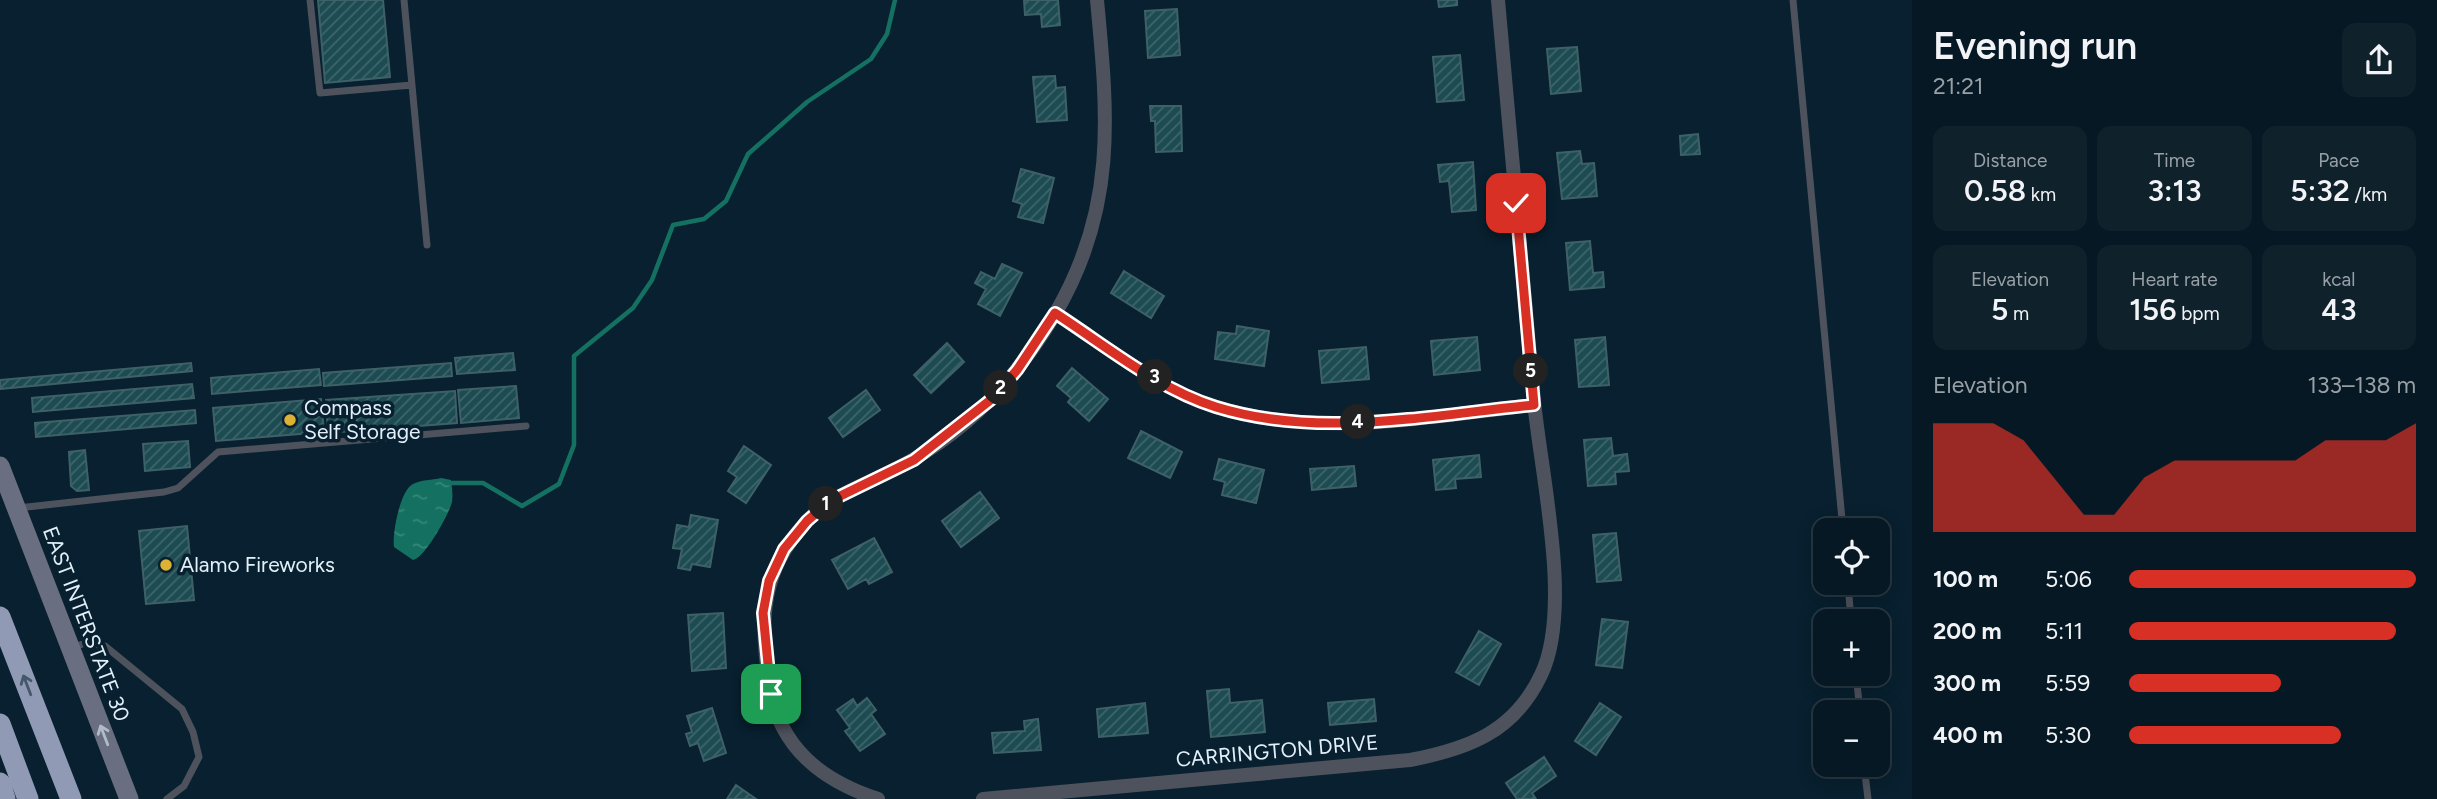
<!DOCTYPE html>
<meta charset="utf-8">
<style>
:root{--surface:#061823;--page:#0f212b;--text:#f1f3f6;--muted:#98a0a6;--line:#273741;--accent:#d93025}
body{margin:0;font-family:Figtree,sans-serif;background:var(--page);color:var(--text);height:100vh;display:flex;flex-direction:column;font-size:26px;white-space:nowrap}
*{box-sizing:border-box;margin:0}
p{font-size:23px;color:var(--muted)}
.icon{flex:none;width:38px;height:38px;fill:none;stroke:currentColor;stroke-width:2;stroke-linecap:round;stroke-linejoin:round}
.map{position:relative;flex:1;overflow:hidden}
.side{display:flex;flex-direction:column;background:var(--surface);width:525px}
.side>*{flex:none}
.tools{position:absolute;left:1813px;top:518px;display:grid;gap:14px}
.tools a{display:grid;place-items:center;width:77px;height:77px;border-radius:14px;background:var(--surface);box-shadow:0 4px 18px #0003,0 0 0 2px var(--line);font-size:35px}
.pin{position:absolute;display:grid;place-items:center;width:60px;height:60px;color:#fff;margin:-30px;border-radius:14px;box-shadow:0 4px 10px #0006}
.km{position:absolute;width:35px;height:35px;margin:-18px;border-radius:50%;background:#222;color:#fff;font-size:19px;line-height:35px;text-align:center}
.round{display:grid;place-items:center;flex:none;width:74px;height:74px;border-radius:14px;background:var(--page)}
.overview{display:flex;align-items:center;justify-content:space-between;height:119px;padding:0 21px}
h1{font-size:38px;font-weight:600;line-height:52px}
.stats{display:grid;grid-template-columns:repeat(3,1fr);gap:10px;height:119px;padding:7px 21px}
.stats div{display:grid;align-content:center;border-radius:14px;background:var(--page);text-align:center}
.stats b{font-size:30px;font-weight:600}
.stats small{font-size:19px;font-weight:400}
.stats p{font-size:19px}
.chart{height:196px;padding:14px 21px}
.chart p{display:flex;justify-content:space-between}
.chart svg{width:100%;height:126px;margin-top:7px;fill:var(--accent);opacity:.7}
ul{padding:0 21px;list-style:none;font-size:23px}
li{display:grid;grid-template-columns:112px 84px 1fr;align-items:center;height:52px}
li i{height:18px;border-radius:9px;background:var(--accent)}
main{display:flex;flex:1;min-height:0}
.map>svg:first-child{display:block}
</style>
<main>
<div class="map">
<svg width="1912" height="799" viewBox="0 0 1912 799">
<defs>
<pattern id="water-ripples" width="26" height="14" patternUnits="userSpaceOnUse" patternTransform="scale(1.75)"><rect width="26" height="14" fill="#147162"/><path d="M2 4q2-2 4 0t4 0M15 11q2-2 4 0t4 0" fill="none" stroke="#368679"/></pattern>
<pattern id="building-hatch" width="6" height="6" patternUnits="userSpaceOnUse" patternTransform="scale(1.75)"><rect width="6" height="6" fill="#1d4b52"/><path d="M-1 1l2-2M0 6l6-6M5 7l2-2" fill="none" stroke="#3e656c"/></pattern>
</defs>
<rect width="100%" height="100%" fill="#08202f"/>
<path fill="url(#water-ripples)" d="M 441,478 L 451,480 C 452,487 453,495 452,502 C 449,514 425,558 413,560 L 394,547 C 392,534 400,490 413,484 C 420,480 433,480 441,478 Z"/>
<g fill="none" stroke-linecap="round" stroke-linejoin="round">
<path stroke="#147162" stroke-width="4.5" d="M 447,483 L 483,483 L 522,506 L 559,484 L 574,445 L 574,356 L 633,308 L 652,280 L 673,225 L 704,219 L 726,201 L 748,154 L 807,102 L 871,59 L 887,34 L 895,0"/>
</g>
<path fill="url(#building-hatch)" stroke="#3e6167" stroke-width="2" d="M 318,0 L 383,0 L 390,77 L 325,83 Z
M 1024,0 L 1058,0 L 1060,25 L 1042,27 L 1041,14 L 1025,15 Z
M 1438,0 L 1457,0 L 1457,5 L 1439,7 Z
M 1177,9 L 1180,55 L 1148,58 L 1145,11 Z
M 1577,47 L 1581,91 L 1551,94 L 1547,49 Z
M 1460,55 L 1464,100 L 1437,102 L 1433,57 Z
M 1055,76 L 1056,88 L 1065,87 L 1067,120 L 1037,122 L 1033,77 Z
M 1150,106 L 1181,106 L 1182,151 L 1156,152 L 1155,121 L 1151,121 Z
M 1698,134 L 1700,154 L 1681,155 L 1680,136 Z
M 1580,151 L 1582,164 L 1594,163 L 1597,196 L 1562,199 L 1557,153 Z
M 1473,162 L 1476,210 L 1452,212 L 1449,181 L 1440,182 L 1438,165 Z
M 1021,169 L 1054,178 L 1043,223 L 1018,217 L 1022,204 L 1013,201 Z
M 1590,241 L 1593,273 L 1603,272 L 1604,287 L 1570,290 L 1566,243 Z
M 1002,264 L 1022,273 L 1000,316 L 978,304 L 986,289 L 975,283 L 981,272 L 995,279 Z
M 1124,271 L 1164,296 L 1151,318 L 1111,293 Z
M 1237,326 L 1269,331 L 1264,366 L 1215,359 L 1218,332 L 1236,334 Z
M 1477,337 L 1480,370 L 1434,375 L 1431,341 Z
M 1605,337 L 1609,385 L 1579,387 L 1575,340 Z
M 947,343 L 964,362 L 931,393 L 914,375 Z
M 1366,347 L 1369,379 L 1322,383 L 1319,351 Z
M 513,353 L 515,370 L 457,374 L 455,358 Z
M 191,363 L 192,371 L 0,389 L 0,380 Z
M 451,363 L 452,376 L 324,386 L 323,373 Z
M 1072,368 L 1108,399 L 1089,421 L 1068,402 L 1071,398 L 1057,386 Z
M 319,369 L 321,385 L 212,394 L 211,378 Z
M 192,384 L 194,398 L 33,412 L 32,398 Z
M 516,386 L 519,418 L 461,423 L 458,390 Z
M 866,390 L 880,410 L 843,437 L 829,418 Z
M 455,391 L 457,423 L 328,433 L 326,400 Z
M 321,399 L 324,432 L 216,441 L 213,408 Z
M 195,410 L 196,423 L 36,437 L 35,423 Z
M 1141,431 L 1182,452 L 1170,478 L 1128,458 Z
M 1611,438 L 1613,456 L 1627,454 L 1629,471 L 1615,472 L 1616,484 L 1588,486 L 1584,440 Z
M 188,441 L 190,467 L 145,471 L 143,444 Z
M 744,446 L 771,465 L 746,503 L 728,491 L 737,477 L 728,471 Z
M 85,450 L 89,490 L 77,491 L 71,486 L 69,452 Z
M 1479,455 L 1481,477 L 1455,479 L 1456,488 L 1436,490 L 1433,460 Z
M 1219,459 L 1264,470 L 1256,503 L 1222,495 L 1225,482 L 1214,479 Z
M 1354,466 L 1356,486 L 1312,490 L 1310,469 Z
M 980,492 L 999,518 L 961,547 L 942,521 Z
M 691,515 L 718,520 L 710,567 L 692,564 L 690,570 L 678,568 L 682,549 L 673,548 L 677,525 L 689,527 Z
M 187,526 L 194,600 L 146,604 L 139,531 Z
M 1616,533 L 1621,580 L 1597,582 L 1593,535 Z
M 874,538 L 892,572 L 869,584 L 866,579 L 848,589 L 832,560 Z
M 723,613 L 726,668 L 692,671 L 688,615 Z
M 1602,619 L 1628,622 L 1622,668 L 1596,665 Z
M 1479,631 L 1501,644 L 1479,685 L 1456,672 Z
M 1229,689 L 1230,703 L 1262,700 L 1265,732 L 1211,737 L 1207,691 Z
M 867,698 L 876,710 L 871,714 L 885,734 L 860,751 L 845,731 L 850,728 L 837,710 L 853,699 L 857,706 Z
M 1374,699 L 1376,721 L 1330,725 L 1328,703 Z
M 1145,703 L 1148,733 L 1099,737 L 1097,709 Z
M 1600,703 L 1621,717 L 1596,755 L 1575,741 Z
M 712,708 L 726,753 L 704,761 L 698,743 L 690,746 L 686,734 L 692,732 L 687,716 Z
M 1038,719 L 1041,750 L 994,753 L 992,733 L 1025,731 L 1024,721 Z
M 1544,757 L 1556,776 L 1532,793 L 1536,799 L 1517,799 L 1506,783 Z
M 736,785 L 756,799 L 727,799 Z"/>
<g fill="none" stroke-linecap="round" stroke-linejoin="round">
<path stroke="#4e525c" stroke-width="7" d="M 310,0 L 320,93 L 412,85
M 404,0 L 427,245
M 1793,0 L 1843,530
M 18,508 L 164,492 L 178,488 L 218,452 L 526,426
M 1848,583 L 1851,621
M 73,647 L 86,643 L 105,646 L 182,709 L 193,732 L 199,757 L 184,786 L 167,799
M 1856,674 L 1860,712
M 1864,765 L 1868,799"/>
<path stroke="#4e525c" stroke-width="14" d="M 1055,313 C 1106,346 1158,389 1216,407 C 1319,439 1430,416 1534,405
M 878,799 C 823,781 780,749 770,688 C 761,632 758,580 797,533 C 806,521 818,509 831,501 C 857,485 886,476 912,460 C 972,426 1020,373 1055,314 C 1117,209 1108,116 1097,0
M 983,799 L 1410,760 C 1468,749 1514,732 1541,675 C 1573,609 1541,475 1534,401 C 1522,268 1510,134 1498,0"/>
<path stroke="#696f80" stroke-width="19" d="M 0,466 L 129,799"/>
<path stroke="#919ab5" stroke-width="21" d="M 0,617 L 71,799
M 0,724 L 28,799
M 0,783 L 5,799"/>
</g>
<defs><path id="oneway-shaft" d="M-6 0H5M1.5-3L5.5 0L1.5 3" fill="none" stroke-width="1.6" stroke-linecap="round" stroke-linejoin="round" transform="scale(1.75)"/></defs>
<use stroke="#46576b" href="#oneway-shaft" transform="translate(27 685) rotate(-111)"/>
<use stroke="#b2bcc9" href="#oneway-shaft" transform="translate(104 735) rotate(-111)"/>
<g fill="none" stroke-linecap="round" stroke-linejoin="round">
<g stroke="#fff" stroke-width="14">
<path id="route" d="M 771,694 L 763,613 L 769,581 L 784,549 L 807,521 L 830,501 L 914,460 L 993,398 L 1017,370 L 1055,313 C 1106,346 1158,389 1216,407 C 1319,439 1430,415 1534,405 L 1516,203"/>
</g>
<use href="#route" stroke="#d93025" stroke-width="9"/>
</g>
<g fill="#ddb133" stroke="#08202f" stroke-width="2.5">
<circle cx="290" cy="420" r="7"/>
<circle cx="166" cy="565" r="7"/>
</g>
<g text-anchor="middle" stroke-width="7" stroke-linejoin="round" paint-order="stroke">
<g font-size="21" fill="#e2f0fa" stroke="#08202f" text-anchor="start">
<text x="304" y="415">Compass<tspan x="304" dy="24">Self Storage</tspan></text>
<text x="180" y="572">Alamo Fireworks</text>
</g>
<g font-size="21" fill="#e2f0fa" stroke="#08202f">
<text transform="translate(86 624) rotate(69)" y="7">EAST INTERSTATE 30</text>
<text transform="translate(1277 751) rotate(-5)" y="7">CARRINGTON DRIVE</text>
</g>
</g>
</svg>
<div class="tools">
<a><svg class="icon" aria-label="locate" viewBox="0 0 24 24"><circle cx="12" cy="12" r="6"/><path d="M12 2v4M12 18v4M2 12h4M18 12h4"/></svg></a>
<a>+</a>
<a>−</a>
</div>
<div class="pin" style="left:771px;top:694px;background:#1e9e55"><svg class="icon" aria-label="arrive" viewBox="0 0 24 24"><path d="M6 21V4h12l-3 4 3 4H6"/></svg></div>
<div class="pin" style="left:1516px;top:203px;background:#d93025"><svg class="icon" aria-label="check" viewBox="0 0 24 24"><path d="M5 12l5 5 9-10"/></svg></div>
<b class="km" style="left:826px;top:504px">1</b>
<b class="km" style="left:1001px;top:388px">2</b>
<b class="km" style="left:1155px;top:377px">3</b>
<b class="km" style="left:1358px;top:422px">4</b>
<b class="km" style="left:1531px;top:371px">5</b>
</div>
<section class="side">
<div class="overview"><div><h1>Evening run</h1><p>21:21</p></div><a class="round"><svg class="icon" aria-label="share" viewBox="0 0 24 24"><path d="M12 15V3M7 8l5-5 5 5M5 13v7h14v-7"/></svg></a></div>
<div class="stats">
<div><p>Distance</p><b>0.58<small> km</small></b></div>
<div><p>Time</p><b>3:13</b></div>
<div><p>Pace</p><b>5:32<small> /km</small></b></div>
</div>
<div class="stats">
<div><p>Elevation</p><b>5<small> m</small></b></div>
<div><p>Heart rate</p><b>156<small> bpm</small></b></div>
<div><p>kcal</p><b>43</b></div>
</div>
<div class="chart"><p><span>Elevation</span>133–138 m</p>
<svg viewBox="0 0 160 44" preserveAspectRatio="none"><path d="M0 44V6L10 6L20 6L30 12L40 25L50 38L60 38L70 25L80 19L90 19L100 19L110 19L120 19L130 12L140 12L150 12L160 6V44z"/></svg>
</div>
<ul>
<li><b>100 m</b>5:06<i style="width:100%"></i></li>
<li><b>200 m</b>5:11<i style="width:93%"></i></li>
<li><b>300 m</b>5:59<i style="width:53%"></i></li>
<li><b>400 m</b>5:30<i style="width:74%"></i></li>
</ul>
</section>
</main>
